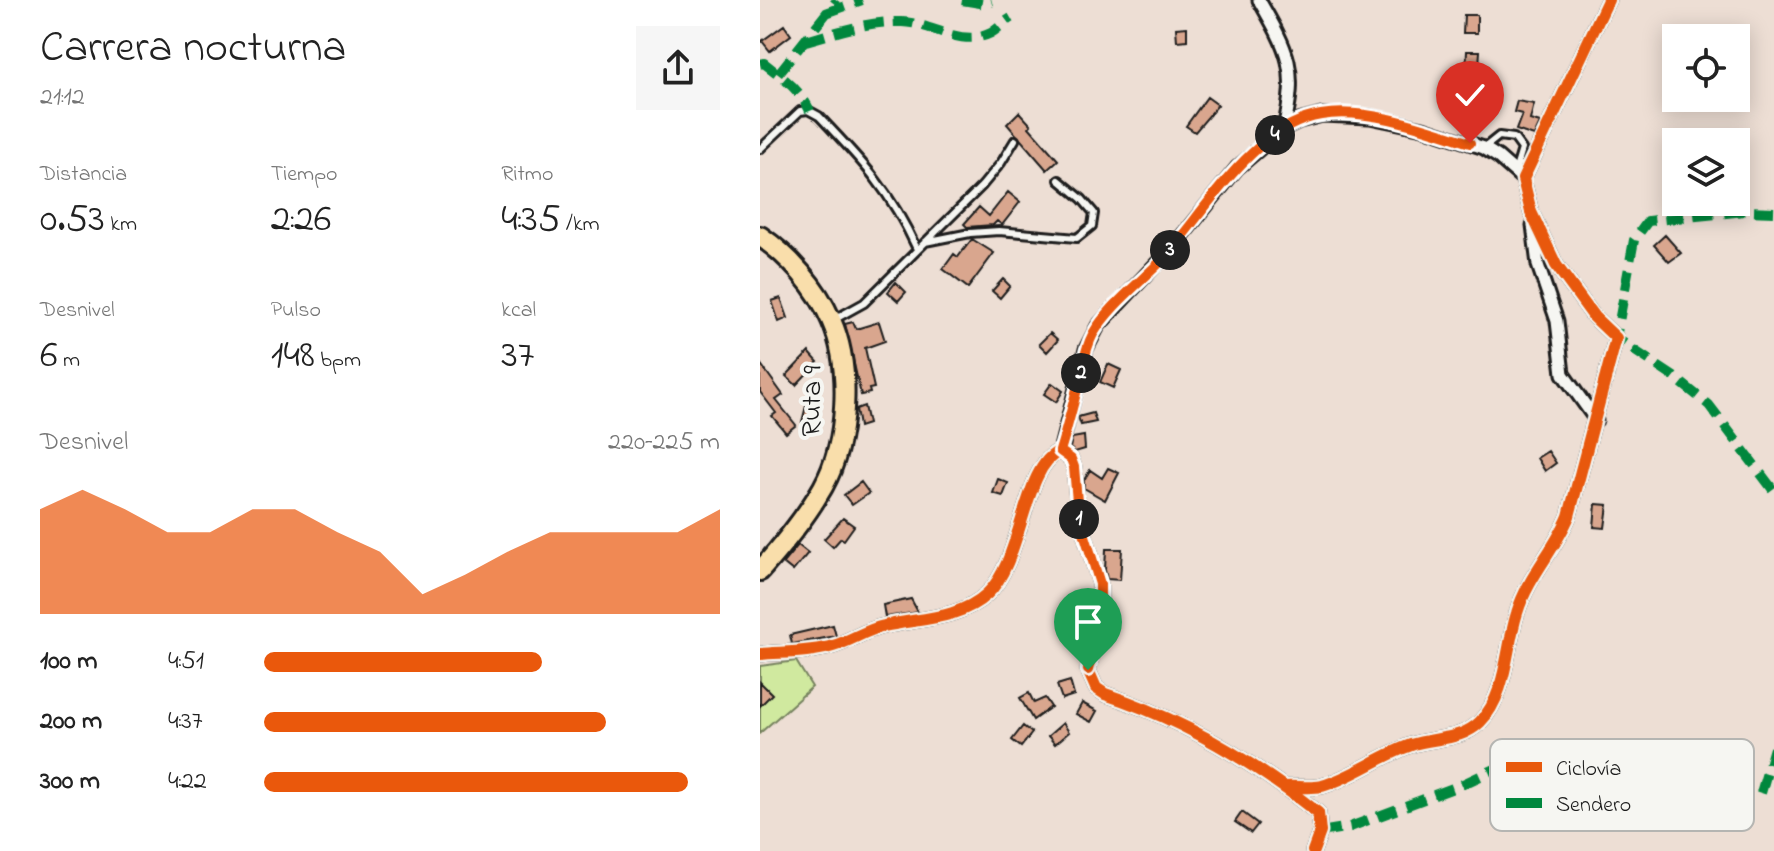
<!DOCTYPE html>
<html lang="es">
<meta charset="utf-8">
<style>
:root{--surface:#fff;--page:#f6f6f6;--text:#222;--muted:#767676;--accent:#ea580c}
body{margin:0;font-family:"Indie Flower",sans-serif;background:var(--page);color:var(--text);height:100vh;display:flex;flex-direction:column;font-size:30px;white-space:nowrap}
*{box-sizing:border-box;margin:0}
p{font-size:26px;color:var(--muted)}
.icon{flex:none;width:44px;height:44px;fill:none;stroke:currentColor;stroke-width:2;stroke-linecap:round;stroke-linejoin:round}
.map{position:relative;flex:1;overflow:hidden}
.sheet{display:flex;flex-direction:column;background:var(--surface);width:760px}
.sheet>*{flex:none}
.controls{position:absolute;left:902px;top:24px;display:grid;gap:16px}
.controls a{display:grid;place-items:center;width:88px;height:88px;border-radius:0px;background:var(--surface);box-shadow:0 4px 20px #0003;font-size:40px}
.pin{position:absolute;display:grid;place-items:center;width:68px;height:68px;color:#fff;margin:-82px -34px;border-radius:50% 50% 50% 0;rotate:-45deg;box-shadow:0 0 8px #0007}
.pin .icon{rotate:45deg}
.km{position:absolute;width:40px;height:40px;margin:-20px;border-radius:50%;background:#222;color:#fff;font-size:22px;line-height:40px;text-align:center}
.round{display:grid;place-items:center;flex:none;width:84px;height:84px;border-radius:0px;background:var(--page)}
.overview{display:flex;align-items:center;justify-content:space-between;height:136px;padding:0 40px}
h1{font-size:44px;font-weight:600;line-height:60px}
.figures{display:grid;grid-template-columns:repeat(3,1fr);gap:12px;height:136px;padding:8px 40px}
.figures div{display:grid;align-content:center}
.figures b{font-size:40px;font-weight:600}
.figures small{font-size:22px;font-weight:400}
.figures p{font-size:22px}
.chart{height:224px;padding:16px 40px}
.chart p{display:flex;justify-content:space-between}
.chart svg{width:100%;height:144px;margin-top:8px;fill:var(--accent);opacity:.7}
ul{padding:0 40px;list-style:none;font-size:26px}
li{display:grid;grid-template-columns:128px 96px 1fr;align-items:center;height:60px}
li i{height:20px;border-radius:10px;background:var(--accent)}
main{display:flex;flex:1;min-height:0}
.map>svg:first-child{display:block}
</style>
<main>
<section class="sheet">
<div class="overview"><div><h1>Carrera nocturna</h1><p>21:12</p></div><a class="round"><svg class="icon" aria-label="share" viewBox="0 0 24 24"><path d="M12 15V3M7 8l5-5 5 5M5 13v7h14v-7"/></svg></a></div>
<div class="figures">
<div><p>Distancia</p><b>0.53<small> km</small></b></div>
<div><p>Tiempo</p><b>2:26</b></div>
<div><p>Ritmo</p><b>4:35<small> /km</small></b></div>
</div>
<div class="figures">
<div><p>Desnivel</p><b>6<small> m</small></b></div>
<div><p>Pulso</p><b>148<small> bpm</small></b></div>
<div><p>kcal</p><b>37</b></div>
</div>
<div class="chart"><p><span>Desnivel</span>220–225 m</p>
<svg viewBox="0 0 160 44" preserveAspectRatio="none"><path d="M0 44V12L10 6L20 12L30 19L40 19L50 12L60 12L70 19L80 25L90 38L100 32L110 25L120 19L130 19L140 19L150 19L160 12V44z"/></svg>
</div>
<ul>
<li><b>100 m</b>4:51<i style="width:61%"></i></li>
<li><b>200 m</b>4:37<i style="width:75%"></i></li>
<li><b>300 m</b>4:22<i style="width:93%"></i></li>
</ul>
</section>
<div class="map">
<svg width="1014" height="851" viewBox="0 0 1014 851">
<rect width="100%" height="100%" fill="#edded4"/>
<filter id="ink" filterUnits="userSpaceOnUse"><feTurbulence type="fractalNoise" baseFrequency=".0125" numOctaves="2"/><feDisplacementMap in="SourceGraphic" scale="16" xChannelSelector="R" yChannelSelector="G"/><feConvolveMatrix kernelMatrix="1 2 1 2 8 2 1 2 1" color-interpolation-filters="sRGB"/></filter>
<g filter="url(#ink)">
<path fill="#d0e99f" stroke="#76825e" stroke-width="2" d="M 36,661 L 52,687 L 0,733 L 0,666 Z"/>
<path fill="#d9a68e" stroke="#1c1c1c" stroke-width="2" d="M 704,15 L 717,15 L 717,33 L 703,33 Z
M 24,25 L 31,35 L 10,51 L 2,41 Z
M 427,27 L 427,40 L 417,41 L 416,28 Z
M 707,51 L 720,51 L 718,78 L 734,79 L 733,95 L 705,93 Z
M 447,97 L 458,105 L 435,132 L 426,126 Z
M 757,101 L 774,104 L 770,120 L 780,123 L 774,136 L 756,130 L 762,114 L 754,112 Z
M 259,112 L 271,125 L 269,127 L 298,160 L 287,170 L 247,124 Z
M 248,192 L 260,202 L 242,225 L 237,221 L 233,225 L 207,227 L 204,224 L 219,207 L 229,216 Z
M 905,235 L 921,253 L 909,262 L 894,245 Z
M 212,239 L 234,253 L 208,288 L 183,269 L 194,254 L 198,257 Z
M 243,279 L 250,286 L 240,298 L 232,291 Z
M 136,282 L 146,292 L 138,301 L 128,292 Z
M 21,298 L 28,318 L 19,322 L 12,301 Z
M 93,322 L 96,329 L 119,322 L 125,341 L 105,348 L 114,388 L 109,389 L 110,393 L 101,395 L 85,324 Z
M 290,333 L 298,340 L 287,352 L 279,344 Z
M 49,352 L 58,362 L 36,385 L 26,376 Z
M 0,363 L 23,395 L 16,400 L 36,425 L 26,433 L 12,416 L 16,413 L 0,392 Z
M 348,364 L 361,370 L 353,388 L 340,382 Z
M 292,383 L 303,391 L 296,402 L 284,394 Z
M 46,406 L 60,410 L 57,425 L 42,422 Z
M 104,406 L 108,424 L 99,427 L 96,409 Z
M 333,413 L 336,422 L 321,425 L 318,417 Z
M 324,436 L 325,449 L 315,452 L 310,448 L 312,438 Z
M 788,451 L 796,463 L 785,471 L 777,458 Z
M 348,468 L 359,473 L 345,500 L 324,488 L 324,480 L 330,470 L 342,478 Z
M 238,479 L 248,483 L 243,496 L 233,493 Z
M 101,482 L 109,493 L 92,505 L 84,495 Z
M 836,504 L 848,505 L 845,528 L 834,527 Z
M 83,518 L 94,526 L 84,540 L 81,538 L 73,547 L 64,539 Z
M 38,545 L 48,553 L 33,571 L 23,563 Z
M 346,549 L 362,549 L 360,580 L 347,579 L 345,570 Z
M 151,599 L 158,612 L 125,617 L 123,605 Z
M 73,625 L 76,636 L 32,644 L 30,635 Z
M 310,681 L 314,695 L 302,699 L 297,685 Z
M 0,682 L 12,694 L 0,706 Z
M 269,693 L 274,703 L 285,698 L 291,707 L 273,720 L 260,698 Z
M 322,703 L 337,711 L 331,722 L 316,714 Z
M 303,723 L 309,732 L 295,744 L 288,736 Z
M 263,726 L 272,733 L 261,747 L 252,740 Z
M 482,812 L 498,824 L 491,833 L 475,822 Z"/>
<g fill="none" stroke-linecap="round" stroke-linejoin="round">
<g stroke="#1c1c1c" stroke-width="12">
<path id="service" d="M 724,148 L 739,136 L 754,138 L 762,149 L 755,172
M 0,149 L 40,111 L 48,110 L 59,116 C 103,162 130,190 157,249
M 165,242 L 210,233 L 239,231 L 317,238 L 332,226 L 334,213 L 322,199 L 299,180
M 75,319 L 104,303 L 222,186 L 241,163 L 255,140"/>
</g>
<g stroke="#1c1c1c" stroke-width="17">
<path id="minor" d="M 499,0 C 529,52 538,69 524,128
M 773,225 L 778,265 L 797,321 L 803,374 L 836,420
M 300,451 L 326,349 L 338,326 L 418,241 L 477,168 L 524,128 L 539,121 L 562,115 L 610,117 L 663,128 L 724,148 L 738,157 L 763,179
M 0,654 C 24,652 49,653 73,646 C 91,641 105,630 124,626 C 158,618 199,620 227,594 C 263,561 263,465 300,451 L 311,459 L 314,467 L 318,513 L 340,584 L 340,622 L 328,670 L 336,688 L 345,694 C 424,720 493,761 558,813 L 560,832 L 553,851
M 525,787 C 537,786 549,789 562,786 C 593,777 620,756 651,745 C 674,737 701,741 720,722 C 747,695 746,647 757,613 C 768,576 795,550 809,516 L 856,338 L 834,317 L 796,265 L 771,212 L 763,179 L 848,0"/>
</g>
<g stroke="#1c1c1c" stroke-width="24">
<path id="primary" d="M 0,236 C 29,256 57,287 71,320 C 92,367 88,442 63,487 C 46,517 23,545 0,571"/>
</g>
<use href="#service" stroke="#f6f6f2" stroke-width="6"/>
<use href="#minor" stroke="#f6f6f2" stroke-width="11"/>
<use href="#primary" stroke="#f9deab" stroke-width="18"/>
<path stroke="#00873e" stroke-width="10" stroke-dasharray="20 10" stroke-linecap="butt" d="M 202,0 L 225,4 L 232,2
M 66,13 L 102,0
M 46,41 C 77,32 109,21 142,22 C 172,23 201,48 231,33 C 238,29 244,22 251,18
M 0,64 L 4,63 C 23,78 40,89 50,111
M 18,74 L 77,0
M 1014,212 L 985,211 L 888,221 L 874,240 L 856,338 L 914,377 L 949,405 L 1014,491
M 1001,793 L 1014,748
M 560,832 L 590,827 L 701,785 L 748,763"/>
<g stroke="#f6f6f2" stroke-width="17">
<path id="cycleway" d="M 0,654 C 24,652 49,653 73,646 C 91,641 105,630 124,626 C 158,618 199,620 227,594 C 263,561 263,465 300,451 L 311,459 L 314,467 L 318,513 L 340,584 L 340,622 L 328,670 L 336,688 L 345,694 C 424,720 493,761 558,813 L 560,832 L 553,851
M 525,787 C 537,786 549,789 562,786 C 593,777 620,756 651,745 C 674,737 701,741 720,722 C 747,695 746,647 757,613 C 768,576 795,550 809,516 L 856,338 L 834,317 L 796,265 L 771,212 L 763,179 L 848,0"/>
</g>
<use href="#cycleway" stroke="#e8590c" stroke-width="12"/>
</g>
</g>
<g fill="none" stroke-linecap="round" stroke-linejoin="round" filter="url(#ink)">
<g stroke="#fff" stroke-width="16">
<path id="route" d="M 328,670 L 340,622 L 340,584 L 318,513 L 314,467 L 311,459 L 300,451 C 307,428 313,405 319,381 C 323,365 325,349 333,334 C 349,306 380,283 403,259 C 446,211 493,126 561,115 C 607,107 667,129 710,143"/>
</g>
<use href="#route" stroke="#ea580c" stroke-width="10"/>
</g>
<g text-anchor="middle" stroke-width="8" stroke-linejoin="round" paint-order="stroke">
<g font-size="28" fill="#1c1c1c" stroke="#f6f6f2">
<text transform="translate(50 401) rotate(-89)" y="10">Ruta 9</text>
</g>
</g>
<rect x="730" y="739" width="264" height="92" rx="12" fill="#f6f6f2" stroke="#b5b5b2" stroke-width="2"/>
<rect x="746" y="762" width="36" height="10" fill="#e8590c"/>
<rect x="746" y="798" width="36" height="10" fill="#00873e"/>
<g font-size="22" fill="#1c1c1c">
<text x="796" y="775">Ciclovía</text>
<text x="796" y="811">Sendero</text>
</g>
</svg>
<div class="controls">
<a><svg class="icon" aria-label="locate" viewBox="0 0 24 24"><circle cx="12" cy="12" r="6"/><path d="M12 2v4M12 18v4M2 12h4M18 12h4"/></svg></a>
<a><svg class="icon" aria-label="layers" viewBox="0 0 24 24"><path d="M12 4l9 5-9 5-9-5zM3 14l9 5 9-5"/></svg></a>
</div>
<div class="pin" style="left:328px;top:670px;background:#1e9e55"><svg class="icon" aria-label="arrive" viewBox="0 0 24 24"><path d="M6 21V4h12l-3 4 3 4H6"/></svg></div>
<div class="pin" style="left:710px;top:143px;background:#d93025"><svg class="icon" aria-label="check" viewBox="0 0 24 24"><path d="M5 12l5 5 9-10"/></svg></div>
<b class="km" style="left:319px;top:519px">1</b>
<b class="km" style="left:321px;top:373px">2</b>
<b class="km" style="left:410px;top:250px">3</b>
<b class="km" style="left:515px;top:135px">4</b>
</div>
</main>
